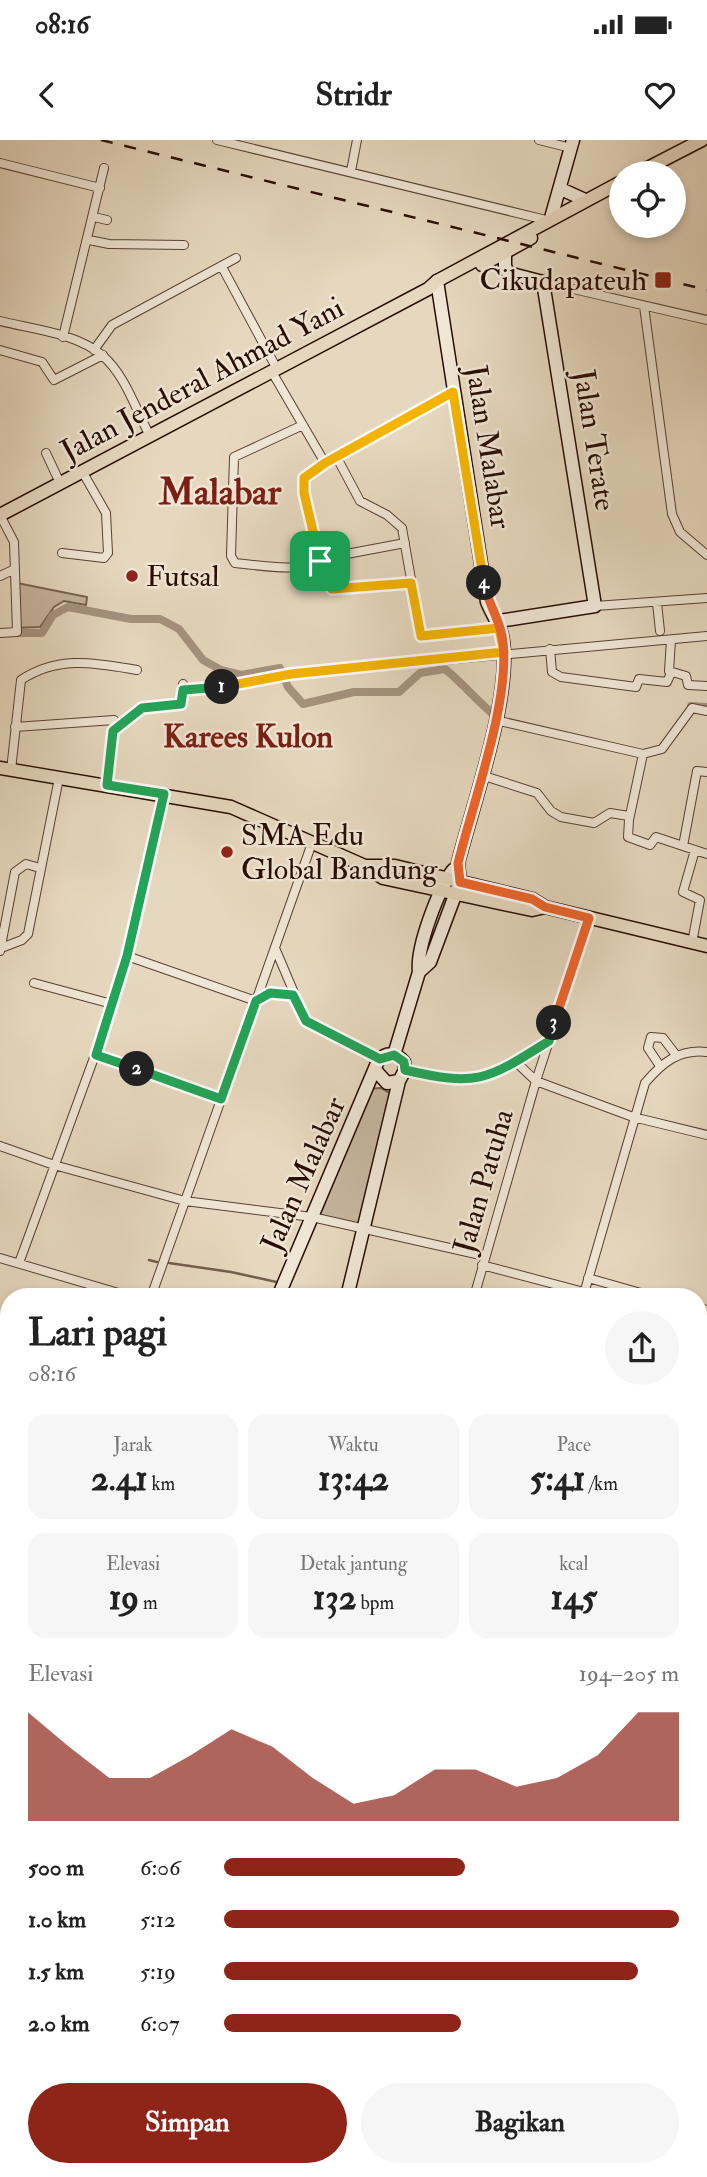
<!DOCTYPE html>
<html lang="id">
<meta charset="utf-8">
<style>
:root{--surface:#fff;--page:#f6f6f6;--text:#222;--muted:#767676;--accent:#8f2418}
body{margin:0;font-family:"IM FELL Double Pica",serif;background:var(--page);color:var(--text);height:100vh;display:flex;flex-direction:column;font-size:26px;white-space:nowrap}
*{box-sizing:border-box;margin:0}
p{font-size:23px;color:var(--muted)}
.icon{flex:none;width:38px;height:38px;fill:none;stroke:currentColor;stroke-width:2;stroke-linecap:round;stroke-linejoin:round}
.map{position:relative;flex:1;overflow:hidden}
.details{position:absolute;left:0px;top:1148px;width:707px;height:889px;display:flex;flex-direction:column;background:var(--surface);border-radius:28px 28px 0 0;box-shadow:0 4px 10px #0003}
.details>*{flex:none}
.controls{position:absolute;left:609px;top:21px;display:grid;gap:14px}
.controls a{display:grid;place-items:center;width:77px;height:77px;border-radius:50%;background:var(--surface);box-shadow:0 4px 10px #0003;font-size:35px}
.pin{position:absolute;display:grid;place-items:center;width:60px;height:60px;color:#fff;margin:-30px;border-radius:14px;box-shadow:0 4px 10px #0006}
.km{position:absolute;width:35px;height:35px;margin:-18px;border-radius:50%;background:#222;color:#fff;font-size:19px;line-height:35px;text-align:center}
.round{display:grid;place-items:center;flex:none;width:74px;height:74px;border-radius:37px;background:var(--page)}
.headline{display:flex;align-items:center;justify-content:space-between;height:119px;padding:0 28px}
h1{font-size:38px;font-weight:800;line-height:52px}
.metrics{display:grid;grid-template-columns:repeat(3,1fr);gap:10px;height:119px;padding:7px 28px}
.metrics div{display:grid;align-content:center;border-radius:18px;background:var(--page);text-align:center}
.metrics b{font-size:35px;font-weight:800}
.metrics small{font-size:19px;font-weight:400}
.metrics p{font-size:19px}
.chart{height:196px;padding:14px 28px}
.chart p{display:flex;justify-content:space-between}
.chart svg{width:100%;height:126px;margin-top:7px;fill:var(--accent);opacity:.7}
.primary-button{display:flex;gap:14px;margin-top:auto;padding:14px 28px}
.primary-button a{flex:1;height:80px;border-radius:42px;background:var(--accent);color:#fff;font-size:28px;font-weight:800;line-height:80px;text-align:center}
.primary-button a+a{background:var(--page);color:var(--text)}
ul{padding:0 28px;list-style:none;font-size:23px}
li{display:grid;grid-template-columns:112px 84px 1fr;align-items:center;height:52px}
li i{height:18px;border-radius:9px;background:var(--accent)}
.status{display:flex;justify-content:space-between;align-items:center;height:49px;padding:0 35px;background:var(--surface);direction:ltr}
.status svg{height:19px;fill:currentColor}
header{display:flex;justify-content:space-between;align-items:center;height:91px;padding:0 28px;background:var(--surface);font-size:32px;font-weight:800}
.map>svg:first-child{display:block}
</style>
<div class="status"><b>08:16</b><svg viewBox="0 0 49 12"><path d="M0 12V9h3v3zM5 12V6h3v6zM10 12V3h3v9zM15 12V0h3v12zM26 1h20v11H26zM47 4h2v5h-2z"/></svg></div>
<header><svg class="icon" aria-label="back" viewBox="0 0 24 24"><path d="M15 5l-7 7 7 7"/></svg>Stridr<svg class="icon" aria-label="heart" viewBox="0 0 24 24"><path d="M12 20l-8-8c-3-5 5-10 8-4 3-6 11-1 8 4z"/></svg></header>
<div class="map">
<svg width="707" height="2037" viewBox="0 0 707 2037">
<rect width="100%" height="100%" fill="#e6d8bf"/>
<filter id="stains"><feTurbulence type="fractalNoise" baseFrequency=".00286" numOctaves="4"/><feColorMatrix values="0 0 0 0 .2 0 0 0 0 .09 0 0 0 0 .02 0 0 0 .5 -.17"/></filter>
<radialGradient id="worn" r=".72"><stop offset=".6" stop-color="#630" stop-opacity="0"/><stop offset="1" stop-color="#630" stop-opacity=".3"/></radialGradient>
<path fill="#c6b59f" stroke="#776152" stroke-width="2" d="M 12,442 L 87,457 L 86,465 L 64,461 L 54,467 L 40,487 L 14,488 Z
M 381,948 L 391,954 L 362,1087 L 317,1074 L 368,949 Z
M 579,2028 L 608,2028 L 604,2037 L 577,2037 Z"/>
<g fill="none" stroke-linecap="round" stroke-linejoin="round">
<path stroke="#735d4e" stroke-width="2.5" d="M 149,1120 L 157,1122
M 169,1123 L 231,1132 L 281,1143"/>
<path stroke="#a5937f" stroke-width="8" d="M 10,493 L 42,493 L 53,475 L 68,467 L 131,479 L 160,479 L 179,489 L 203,520 L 221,530 L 241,535 L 280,528 L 288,547 L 303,564 L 354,552 L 399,552 L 420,533 L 445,529 C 464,544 478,563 498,578
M 691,566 L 707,567"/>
<g stroke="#584033" stroke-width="10">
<path id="street" d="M 217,0 L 546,80
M 539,0 L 571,8
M 0,23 L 100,48
M 351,31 L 357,0
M 94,77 L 107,80
M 89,100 L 109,104 L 184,105
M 222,127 L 277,229
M 543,142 L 707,180
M 644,166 L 672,374 L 680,392 L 707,415
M 0,181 C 32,189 77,193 103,216 C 125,235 136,270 150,296
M 63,197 L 104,28
M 0,210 L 42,222 L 54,240 L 103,215
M 94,210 L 112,185 L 236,118
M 272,232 L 325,323
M 303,285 L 234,317 L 231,416 L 235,423 C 256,425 304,433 320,421
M 46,313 L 60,343
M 336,316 L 360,361 L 387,375 L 402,388 L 421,496 L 499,488
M 62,413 L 104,418 L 108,413 L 106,373 L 82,331
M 320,419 L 405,403
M 0,436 L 13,430
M 411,443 L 331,448 L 327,426 L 320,421 L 303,342 L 325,323 L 453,252
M 657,463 L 660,491
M 595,466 L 707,458
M 0,493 L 17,492 L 14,402 L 0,375
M 671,500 L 669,531 L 686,536 L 688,545 L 707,546
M 550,509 L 552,532 L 561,537 L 636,547 L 639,539 L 667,542 L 671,533
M 183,550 L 227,548 L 291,534 L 707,496
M 707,571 L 692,568 L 662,609 L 643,614 L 629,680 L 628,697 L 650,705 L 656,697 L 707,714
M 495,580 L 643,614
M 15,587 L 114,580 L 107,645
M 113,591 L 142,568 L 181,564 L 183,544
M 11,630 L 21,540 C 59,515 95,523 137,530
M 481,635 L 537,653 L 551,671 L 561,677 L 594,683 L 610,673 L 629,676
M 683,706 L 697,631 L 707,632
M 692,803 L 700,760 L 683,752 L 695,710
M 1,808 L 22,800 L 28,794 L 59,638
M 275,808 L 306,881 L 381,919
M 0,811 L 15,732 L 26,724 L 40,728
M 127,816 L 256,861 L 270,853 L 293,855
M 34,843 L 112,864
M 95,915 L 221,959
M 516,922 L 549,901
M 660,926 L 648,908 L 651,897 L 663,898 L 676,915
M 405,930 C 452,940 472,945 516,922 L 536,941 L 633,977 L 707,995
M 0,1006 L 54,1025 L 185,1061 L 312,1077 L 485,1116
M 0,1118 L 132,1157
M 19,1123 L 95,915 L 127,816 L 164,654
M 482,1125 L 584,1152
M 588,1138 L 655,1157
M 151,1157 L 312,703
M 474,1157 L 536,941 L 589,778
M 583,1157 L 645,943 C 662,923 678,909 707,912
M 698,1168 L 707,1170
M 0,1188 L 9,1190
M 698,1216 L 707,1181
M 0,1345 L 9,1347
M 698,1352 L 707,1359
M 0,1460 L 9,1432
M 0,1469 L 9,1473
M 0,1774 L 9,1762
M 0,1815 L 9,1821
M 0,1866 L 9,1872
M 0,1919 L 9,1926
M 0,1961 L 9,1953
M 122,2028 L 131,2037
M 170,2028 L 182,2037
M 279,2028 L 291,2037
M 0,2032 L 9,2024
M 83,2037 L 93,2028
M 317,2037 L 323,2028"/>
</g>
<g stroke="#280d04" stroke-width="15">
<path id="secondary" d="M 561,49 L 585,60
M 551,78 L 573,0
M 499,481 L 595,466 L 543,142 L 508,133 L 505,126 L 505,113
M 419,832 L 430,822 L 460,742 L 458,723 C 473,664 511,558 503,501 C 501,485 493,477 487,462 L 437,141
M 394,915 L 419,832 C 416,808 438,750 453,730
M 377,932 L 387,943 L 399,941
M 278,1157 L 378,921 C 386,912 396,912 404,922 L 405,930 L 399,941 L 347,1157
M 0,1272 L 9,1273
M 0,1537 L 9,1541
M 0,1752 L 9,1758
M 698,1858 L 707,1861
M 383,2028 L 395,2037"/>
</g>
<g stroke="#280d04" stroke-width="15">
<path id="primary" d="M 638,33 L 702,0
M 482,125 L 531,98
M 0,375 L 428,149 L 437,141 L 621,42
M 0,628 L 231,667 L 365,726 L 383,738 L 532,770 L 545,767
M 365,726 L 395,726 L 532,759 L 545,767 L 707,806
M 698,1444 L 707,1440
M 698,1454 L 704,1474
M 698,1499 L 707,1464
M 698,1544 L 707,1509
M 561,2037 L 564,2028
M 574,2037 L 576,2028"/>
</g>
<use href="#street" stroke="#efe6d5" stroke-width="8"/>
<use href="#secondary" stroke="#efe6d5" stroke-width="12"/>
<use href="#primary" stroke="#e6d8bf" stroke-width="12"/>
<path stroke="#280d04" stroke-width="2.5" stroke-dasharray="12 12" stroke-linecap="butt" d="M 101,0 L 707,150"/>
</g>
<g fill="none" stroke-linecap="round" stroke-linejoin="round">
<g stroke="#fff" stroke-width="14">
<path id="split-1" d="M 222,547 L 291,534 L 504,512 L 499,488 L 421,496 L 411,443 L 332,449 L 327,426 L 320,421"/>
</g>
<g stroke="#fff" stroke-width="14">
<path id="split-2" d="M 137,929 L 96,915 L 127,816 L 164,654 L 107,645 L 113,591 L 142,568 L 181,564 L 183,550 L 222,547"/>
</g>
<g stroke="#fff" stroke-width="14">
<path id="split-3" d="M 137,929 L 221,959 L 256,861 L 270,853 L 293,855 L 306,881 L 380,919 L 394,915 L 404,922 L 405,930 C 478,947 487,940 549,901 L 554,883"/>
</g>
<g stroke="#fff" stroke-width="14">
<path id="split-4" d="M 484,443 C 488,465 501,480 503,502 C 510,561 473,663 458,723 L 460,742 L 532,759 L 545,767 L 589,778 L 554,883"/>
</g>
<g stroke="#fff" stroke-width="14">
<path id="split-5" d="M 320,421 L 304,353 L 304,338 L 325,323 L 453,252 L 484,443"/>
</g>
<use href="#split-1" stroke="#f5b400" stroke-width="9"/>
<use href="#split-2" stroke="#22a559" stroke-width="9"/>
<use href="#split-3" stroke="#22a559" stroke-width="9"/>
<use href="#split-4" stroke="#f0652b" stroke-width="9"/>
<use href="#split-5" stroke="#f5b400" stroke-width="9"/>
</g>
<g fill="#8f2418" stroke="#efe6d5" stroke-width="2.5">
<rect x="654" y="131" width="18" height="18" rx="3.5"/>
<circle cx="132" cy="436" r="7"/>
<circle cx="227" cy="712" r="7"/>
</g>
<g text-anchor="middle" stroke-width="5" stroke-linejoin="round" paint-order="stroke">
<g font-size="30" fill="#280d04" stroke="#efe6d5" text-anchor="start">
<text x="647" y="150" text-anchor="end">Cikudapateuh</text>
<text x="146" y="446">Futsal</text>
<text x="241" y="705">SMA Edu<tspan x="241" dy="34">Global Bandung</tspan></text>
</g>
<g font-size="30" fill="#280d04" stroke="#efe6d5">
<text transform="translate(202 239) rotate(-28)" y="10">Jalan Jenderal Ahmad Yani</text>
<text transform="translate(595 300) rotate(81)" y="10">Jalan Terate</text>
<text transform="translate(489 307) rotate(81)" y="10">Jalan Malabar</text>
<text transform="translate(303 1034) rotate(-66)" y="10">Jalan Malabar</text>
<text transform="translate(483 1041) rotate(-74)" y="10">Jalan Patuha</text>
</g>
<g font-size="32" font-weight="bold" fill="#7a1f14" stroke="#efe6d5">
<text x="248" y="607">Karees Kulon</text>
</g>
<g font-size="37" font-weight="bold" fill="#7a1f14" stroke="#efe6d5">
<text x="220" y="364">Malabar</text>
</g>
</g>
<rect width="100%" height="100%" filter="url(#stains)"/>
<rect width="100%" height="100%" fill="url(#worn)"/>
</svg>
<div class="controls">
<a><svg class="icon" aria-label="locate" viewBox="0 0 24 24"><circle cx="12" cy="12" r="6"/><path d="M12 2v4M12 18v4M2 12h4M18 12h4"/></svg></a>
</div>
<div class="pin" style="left:320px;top:421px;background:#1e9e55"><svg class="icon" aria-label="arrive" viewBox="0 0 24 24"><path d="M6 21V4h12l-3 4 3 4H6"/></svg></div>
<b class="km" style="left:222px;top:547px">1</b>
<b class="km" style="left:137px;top:929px">2</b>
<b class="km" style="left:554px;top:883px">3</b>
<b class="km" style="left:484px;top:443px">4</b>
<section class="details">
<div class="headline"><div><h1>Lari pagi</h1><p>08:16</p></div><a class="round"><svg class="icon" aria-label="share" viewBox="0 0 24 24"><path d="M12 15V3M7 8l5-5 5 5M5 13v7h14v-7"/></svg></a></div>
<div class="metrics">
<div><p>Jarak</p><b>2.41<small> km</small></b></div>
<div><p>Waktu</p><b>13:42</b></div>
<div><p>Pace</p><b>5:41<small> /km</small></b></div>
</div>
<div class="metrics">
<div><p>Elevasi</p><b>19<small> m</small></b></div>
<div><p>Detak jantung</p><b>132<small> bpm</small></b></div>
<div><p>kcal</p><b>145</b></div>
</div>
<div class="chart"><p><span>Elevasi</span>194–205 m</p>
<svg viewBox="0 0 160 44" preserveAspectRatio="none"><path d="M0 44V6L10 18L20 29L30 29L40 21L50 12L60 18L70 29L80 38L90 35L100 26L110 26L120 32L130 29L140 21L150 6L160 6V44z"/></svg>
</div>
<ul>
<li><b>500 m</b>6:06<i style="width:53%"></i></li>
<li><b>1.0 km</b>5:12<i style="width:100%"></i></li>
<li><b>1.5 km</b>5:19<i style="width:91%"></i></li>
<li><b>2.0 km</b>6:07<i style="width:52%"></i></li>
</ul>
<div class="primary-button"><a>Simpan</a><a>Bagikan</a></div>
</section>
</div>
